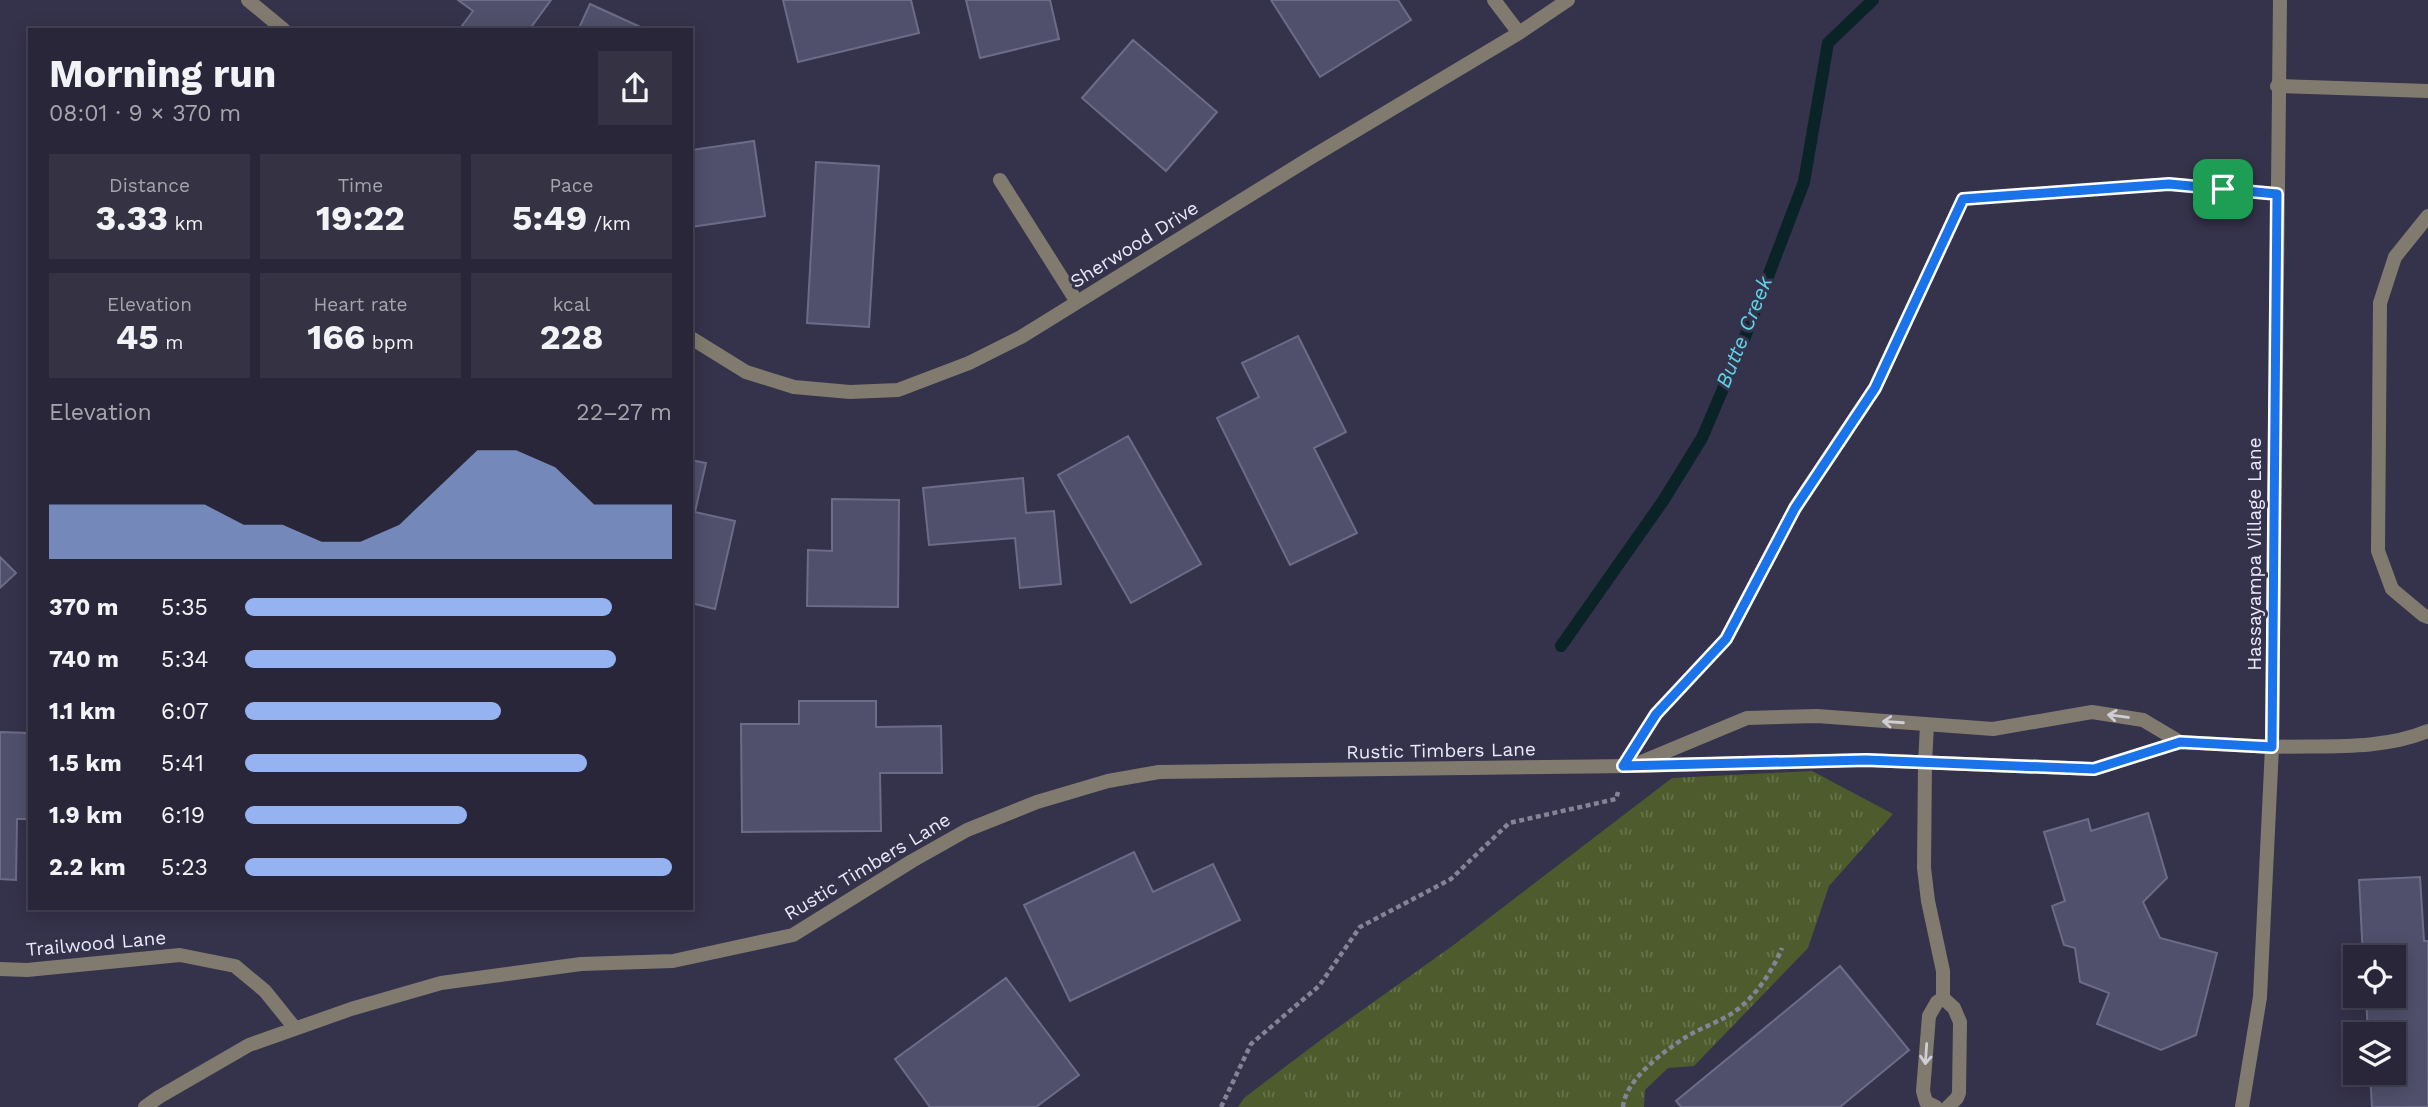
<!DOCTYPE html>
<meta charset="utf-8">
<style>
:root{--surface:#282638;--page:#343243;--text:#f1f3f6;--muted:#a5a5ae;--line:#444353;--accent:#95b2f1}
body{margin:0;font-family:"Work Sans",sans-serif;background:var(--page);color:var(--text);height:100vh;display:flex;flex-direction:column;font-size:26px;white-space:nowrap}
*{box-sizing:border-box;margin:0}
p{font-size:23px;color:var(--muted)}
.icon{flex:none;width:38px;height:38px;fill:none;stroke:currentColor;stroke-width:2;stroke-linecap:round;stroke-linejoin:round}
.map{position:relative;flex:1;overflow:hidden}
.side{position:absolute;left:28px;top:28px;width:665px;height:882px;display:flex;flex-direction:column;background:var(--surface);border-radius:0px;box-shadow:0 4px 18px #0003,0 0 0 2px var(--line)}
.side>*{flex:none}
.fabs{position:absolute;left:2343px;top:945px;display:grid;gap:14px}
.fabs a{display:grid;place-items:center;width:63px;height:63px;border-radius:0px;background:var(--surface);box-shadow:0 4px 18px #0003,0 0 0 2px var(--line);font-size:35px}
.pin{position:absolute;display:grid;place-items:center;width:60px;height:60px;color:#fff;margin:-30px;border-radius:14px;box-shadow:0 4px 10px #0006}
.round{display:grid;place-items:center;flex:none;width:74px;height:74px;border-radius:0px;background:var(--page)}
.head{display:flex;align-items:center;justify-content:space-between;height:119px;padding:0 21px}
h1{font-size:38px;font-weight:700;line-height:52px}
.metrics{display:grid;grid-template-columns:repeat(3,1fr);gap:10px;height:119px;padding:7px 21px}
.metrics div{display:grid;align-content:center;border-radius:0px;background:var(--page);text-align:center}
.metrics b{font-size:35px;font-weight:700}
.metrics small{font-size:19px;font-weight:400}
.metrics p{font-size:19px}
.chart{height:196px;padding:14px 21px}
.chart p{display:flex;justify-content:space-between}
.chart svg{width:100%;height:126px;margin-top:7px;fill:var(--accent);opacity:.7}
ul{padding:0 21px;list-style:none;font-size:23px}
li{display:grid;grid-template-columns:112px 84px 1fr;align-items:center;height:52px}
li i{height:18px;border-radius:9px;background:var(--accent)}
.map>svg:first-child{display:block}
</style>
<div class="map">
<svg width="2428" height="1107" viewBox="0 0 2428 1107">
<defs>
<pattern id="grass-tufts" width="24" height="20" patternUnits="userSpaceOnUse" patternTransform="scale(1.75)"><rect width="24" height="20" fill="#4e5c2d"/><path d="M3 7l-1-3M5 7V3M7 7l1-3M15 17l-1-3M17 17v-4M19 17l1-3" fill="none" stroke="#68734c"/></pattern>
</defs>
<rect width="100%" height="100%" fill="#35324b"/>
<path fill="url(#grass-tufts)" d="M 1812,771 L 1893,814 L 1829,886 L 1808,948 L 1694,1066 L 1668,1068 L 1645,1090 L 1644,1107 L 1238,1107 L 1244,1098 L 1326,1036 L 1455,944 L 1672,778 Z"/>
<g fill="none" stroke-linecap="round" stroke-linejoin="round">
<path stroke="#0a2326" stroke-width="12" d="M 1561,646 L 1663,501 L 1702,438 L 1743,342 L 1804,182 L 1828,43 L 1873,0"/>
</g>
<path fill="#50506c" stroke="#6c6c89" stroke-width="2" d="M 458,0 L 551,0 L 529,30 L 459,30 L 473,11 Z
M 783,0 L 911,0 L 919,33 L 798,62 Z
M 966,0 L 1050,0 L 1059,39 L 980,58 Z
M 1271,0 L 1398,0 L 1411,20 L 1320,77 Z
M 590,4 L 647,30 L 578,30 Z
M 1133,40 L 1217,112 L 1166,171 L 1082,98 Z
M 754,141 L 765,216 L 691,227 L 691,150 Z
M 816,162 L 879,166 L 869,327 L 807,323 Z
M 1298,336 L 1346,432 L 1314,448 L 1357,533 L 1290,565 L 1217,418 L 1259,397 L 1242,363 Z
M 1128,436 L 1201,564 L 1131,603 L 1058,475 Z
M 691,460 L 706,463 L 695,512 L 735,521 L 715,609 L 691,603 Z
M 1023,478 L 1026,513 L 1054,511 L 1061,584 L 1020,588 L 1015,538 L 929,545 L 923,488 Z
M 832,499 L 899,500 L 898,607 L 807,606 L 808,550 L 832,551 Z
M 0,557 L 16,573 L 0,588 Z
M 799,701 L 876,701 L 876,727 L 941,726 L 942,773 L 880,773 L 881,831 L 742,832 L 741,724 L 799,724 Z
M 0,732 L 30,733 L 30,819 L 17,819 L 16,880 L 0,879 Z
M 2148,813 L 2167,878 L 2143,902 L 2160,938 L 2217,953 L 2196,1035 L 2161,1050 L 2097,1024 L 2109,993 L 2080,982 L 2075,948 L 2064,945 L 2052,906 L 2065,901 L 2044,832 L 2088,819 L 2091,831 Z
M 1134,852 L 1153,892 L 1213,864 L 1240,920 L 1070,1001 L 1024,905 Z
M 2420,877 L 2424,941 L 2428,941 L 2428,1107 L 2372,1107 L 2370,1073 L 2394,1073 L 2394,1034 L 2368,1034 L 2366,996 L 2394,996 L 2394,957 L 2363,957 L 2359,880 Z
M 1840,966 L 1909,1050 L 1840,1107 L 1681,1107 L 1676,1101 Z
M 1006,978 L 1079,1075 L 1036,1107 L 930,1107 L 895,1059 Z"/>
<g fill="none" stroke-linecap="round" stroke-linejoin="round">
<path stroke="#858398" stroke-width="4.5" stroke-dasharray="5 3.5" stroke-linecap="butt" d="M 1646,731 L 1656,714 L 1726,639 L 1795,508 L 1875,389 L 1963,199 L 2169,184 L 2251,191
M 1221,1107 L 1251,1044 L 1319,986 L 1360,927 L 1451,879 L 1509,823 L 1616,799 L 1618,792
M 1623,1107 C 1625,1080 1664,1051 1686,1037 C 1702,1027 1723,1021 1738,1009 C 1757,994 1773,970 1782,948"/>
<path stroke="#817b6f" stroke-width="14" d="M 2272,747 C 2323,745 2380,751 2428,731
M 1925,763 L 1924,868 L 1928,901 L 1943,971 L 1943,998 L 1954,1008 L 1960,1022 L 1959,1093 L 1957,1098 L 1948,1107
M 1936,1107 L 1926,1102 L 1923,1091 L 1929,1016 L 1937,1002 L 1943,998"/>
<path stroke="#817b6f" stroke-width="14" d="M 248,0 L 284,30
M 1494,0 L 1519,33
M 2277,86 L 2428,91
M 1000,180 L 1077,302
M 2428,216 L 2395,257 L 2380,303 L 2378,551 L 2392,589 L 2423,615 L 2428,617
M 691,338 L 746,372 L 794,387 L 850,392 L 898,390 L 969,363 L 1021,337 L 1310,158 L 1519,33 L 1568,0
M 1639,763 L 1747,718 L 1817,716 L 1993,729 L 2092,712 L 2143,720 L 2180,742
M 1925,763 L 1927,725
M 0,969 L 27,970 L 180,955 L 235,966 L 265,991 L 294,1027
M 145,1107 L 159,1097 L 249,1045 L 351,1009 L 441,983 L 581,964 L 673,961 L 793,935 L 912,861 L 967,830 L 1037,802 L 1108,781 L 1159,772 L 1631,766 L 1866,760 L 2094,769 L 2180,742 L 2272,747"/>
<path stroke="#817b6f" stroke-width="14" d="M 2242,1107 L 2260,997 L 2272,747 L 2280,0"/>
</g>
<defs><path id="oneway-shaft" d="M-6 0H5M1.5-3L5.5 0L1.5 3" fill="none" stroke-width="1.6" stroke-linecap="round" stroke-linejoin="round" transform="scale(1.75)"/></defs>
<g stroke="#cfcdd6">
<use href="#oneway-shaft" transform="translate(2118 716) rotate(-172)"/>
<use href="#oneway-shaft" transform="translate(1893 722) rotate(-176)"/>
<use href="#oneway-shaft" transform="translate(1926 1054) rotate(94)"/>
</g>
<g fill="none" stroke-linecap="round" stroke-linejoin="round">
<g stroke="#fff" stroke-width="14">
<path id="route" d="M 2169,184 L 2277,194 L 2272,747 L 2180,742 L 2094,769 L 1866,760 L 1623,766 L 1656,714 L 1726,639 L 1795,508 L 1875,388 L 1963,199 Z"/>
</g>
<use href="#route" stroke="#1a73e8" stroke-width="9"/>
</g>
<g text-anchor="middle" stroke-width="6" stroke-linejoin="round" paint-order="stroke">
<g font-size="19" fill="#e9e8f8" stroke="#35324b">
<text transform="translate(1134 244) rotate(-32)" y="7">Sherwood Drive</text>
<text transform="translate(2254 554) rotate(-90)" y="7">Hassayampa Village Lane</text>
<text transform="translate(1441 750) rotate(-1)" y="7">Rustic Timbers Lane</text>
<text transform="translate(867 866) rotate(-31)" y="7">Rustic Timbers Lane</text>
<text transform="translate(96 943) rotate(-5)" y="7">Trailwood Lane</text>
</g>
<g font-size="21" font-style="italic" fill="#5ed4e4" stroke="#35324b">
<text transform="translate(1744 332) rotate(-68)" y="7">Butte Creek</text>
</g>
</g>
</svg>
<div class="fabs">
<a><svg class="icon" aria-label="locate" viewBox="0 0 24 24"><circle cx="12" cy="12" r="6"/><path d="M12 2v4M12 18v4M2 12h4M18 12h4"/></svg></a>
<a><svg class="icon" aria-label="layers" viewBox="0 0 24 24"><path d="M12 4l9 5-9 5-9-5zM3 14l9 5 9-5"/></svg></a>
</div>
<div class="pin" style="left:2223px;top:189px;background:#1e9e55"><svg class="icon" aria-label="arrive" viewBox="0 0 24 24"><path d="M6 21V4h12l-3 4 3 4H6"/></svg></div>
<section class="side">
<div class="head"><div><h1>Morning run</h1><p>08:01 · 9 × 370 m</p></div><a class="round"><svg class="icon" aria-label="share" viewBox="0 0 24 24"><path d="M12 15V3M7 8l5-5 5 5M5 13v7h14v-7"/></svg></a></div>
<div class="metrics">
<div><p>Distance</p><b>3.33<small> km</small></b></div>
<div><p>Time</p><b>19:22</b></div>
<div><p>Pace</p><b>5:49<small> /km</small></b></div>
</div>
<div class="metrics">
<div><p>Elevation</p><b>45<small> m</small></b></div>
<div><p>Heart rate</p><b>166<small> bpm</small></b></div>
<div><p>kcal</p><b>228</b></div>
</div>
<div class="chart"><p><span>Elevation</span>22–27 m</p>
<svg viewBox="0 0 160 44" preserveAspectRatio="none"><path d="M0 44V25L10 25L20 25L30 25L40 25L50 32L60 32L70 38L80 38L90 32L100 19L110 6L120 6L130 12L140 25L150 25L160 25V44z"/></svg>
</div>
<ul>
<li><b>370 m</b>5:35<i style="width:86%"></i></li>
<li><b>740 m</b>5:34<i style="width:87%"></i></li>
<li><b>1.1 km</b>6:07<i style="width:60%"></i></li>
<li><b>1.5 km</b>5:41<i style="width:80%"></i></li>
<li><b>1.9 km</b>6:19<i style="width:52%"></i></li>
<li><b>2.2 km</b>5:23<i style="width:100%"></i></li>
</ul>
</section>
</div>
